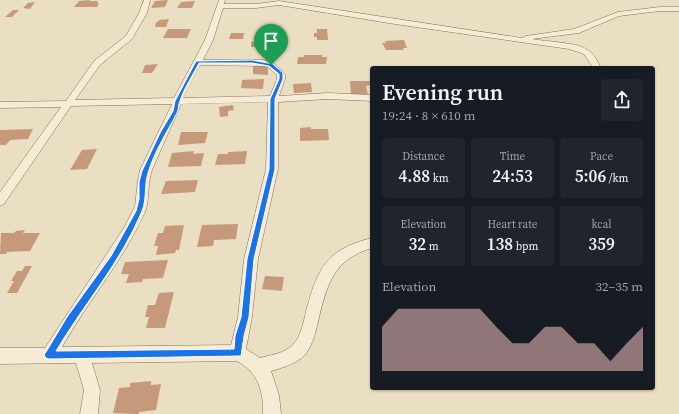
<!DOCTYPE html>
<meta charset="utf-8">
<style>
:root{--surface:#171b24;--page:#20242c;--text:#f1f3f6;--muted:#9ea1a6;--accent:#c49b9e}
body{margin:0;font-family:"Source Serif 4",serif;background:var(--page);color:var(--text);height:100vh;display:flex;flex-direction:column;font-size:15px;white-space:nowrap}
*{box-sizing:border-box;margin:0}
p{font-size:13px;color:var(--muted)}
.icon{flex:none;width:22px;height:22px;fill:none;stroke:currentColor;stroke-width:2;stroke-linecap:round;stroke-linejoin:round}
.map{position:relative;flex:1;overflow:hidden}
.drawer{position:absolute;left:370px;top:66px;width:285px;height:324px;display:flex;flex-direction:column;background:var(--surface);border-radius:4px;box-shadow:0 1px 3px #0004}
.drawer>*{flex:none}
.pin{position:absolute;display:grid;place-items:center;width:34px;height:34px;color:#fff;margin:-41px -17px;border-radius:50% 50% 50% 0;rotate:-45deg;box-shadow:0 0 4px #0007}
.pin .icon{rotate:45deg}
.round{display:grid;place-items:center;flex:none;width:42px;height:42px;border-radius:4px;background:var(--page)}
.summary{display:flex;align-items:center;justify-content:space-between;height:68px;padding:0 12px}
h1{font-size:22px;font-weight:600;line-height:30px}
.figures{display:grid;grid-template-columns:repeat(3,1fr);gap:6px;height:68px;padding:4px 12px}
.figures div{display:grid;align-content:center;border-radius:4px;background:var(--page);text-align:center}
.figures b{font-size:17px;font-weight:600}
.figures small{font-size:11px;font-weight:400}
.figures p{font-size:11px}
.chart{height:112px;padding:8px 12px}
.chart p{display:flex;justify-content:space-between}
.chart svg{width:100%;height:72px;margin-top:4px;fill:var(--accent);opacity:.7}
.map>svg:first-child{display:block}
</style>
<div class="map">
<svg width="679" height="414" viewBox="0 0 679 414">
<rect width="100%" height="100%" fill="#eadec3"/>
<path fill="#c6997b" d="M 90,0 L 89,1 L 98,1 L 97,3 L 99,3 L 97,7 L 74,7 L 79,1 Z
M 168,0 L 165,7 L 151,8 L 155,1 Z
M 195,1 L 192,8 L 177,8 L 181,2 Z
M 35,2 L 30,9 L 23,8 L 28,3 Z
M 13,10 L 19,10 L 12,17 L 5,17 Z
M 169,19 L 166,27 L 155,27 L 156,22 L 158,22 L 159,20 Z
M 168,29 L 191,29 L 187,38 L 163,38 Z
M 317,29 L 327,29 L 328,40 L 317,40 L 317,37 L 314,37 L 314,33 L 317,33 Z
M 231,33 L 244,33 L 243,39 L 229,39 Z
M 272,39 L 272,47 L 251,47 L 251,42 Z
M 404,40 L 407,48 L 403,48 L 404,50 L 386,50 L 382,43 L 386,43 L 385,41 Z
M 304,55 L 322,55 L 322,57 L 327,57 L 326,64 L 297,64 L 298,57 L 304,57 Z
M 158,64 L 152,73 L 142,73 L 145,65 Z
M 268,65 L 268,75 L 253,74 L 253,66 Z
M 264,79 L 263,89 L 241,88 L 242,80 Z
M 350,81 L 370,81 L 371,85 L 366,86 L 368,95 L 351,95 Z
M 311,83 L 312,92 L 294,93 L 293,84 Z
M 233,105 L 234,110 L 228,111 L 228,116 L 220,117 L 219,107 Z
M 311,127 L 311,129 L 328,129 L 329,140 L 300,141 L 300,128 Z
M 33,129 L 28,139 L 10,140 L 6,145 L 0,145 L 0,130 Z
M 181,132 L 208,132 L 205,143 L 178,145 Z
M 97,149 L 87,169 L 70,170 L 82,150 Z
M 194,151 L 193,154 L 204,153 L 201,166 L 168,167 L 172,153 Z
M 247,151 L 245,164 L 215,165 L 218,154 L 228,154 L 228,152 Z
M 198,180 L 195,192 L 161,194 L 166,181 Z
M 238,224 L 236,239 L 214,240 L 213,246 L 197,247 L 202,225 Z
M 184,225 L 179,250 L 176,250 L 175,253 L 156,255 L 158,246 L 154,246 L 158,233 L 163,233 L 165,226 Z
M 25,230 L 23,233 L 40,233 L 30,251 L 7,252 L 6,254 L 0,254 L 1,233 L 14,233 L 16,231 Z
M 168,260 L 163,278 L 143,279 L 142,282 L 126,283 L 129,274 L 121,274 L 125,262 Z
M 25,266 L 32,266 L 17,293 L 7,293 L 14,281 L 11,281 L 17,271 L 22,271 Z
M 265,276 L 284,277 L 282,291 L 262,289 Z
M 174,292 L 165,328 L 146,328 L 149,317 L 145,317 L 148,305 L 155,305 L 159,293 Z
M 151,381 L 151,385 L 161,384 L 156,410 L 139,412 L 139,414 L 136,414 L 113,413 L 119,388 L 130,387 L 130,383 Z"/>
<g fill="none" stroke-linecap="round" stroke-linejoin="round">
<g stroke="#83705b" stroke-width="1">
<path id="minor" d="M 144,0 L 150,0 L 147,13 L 132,39 L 100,65 L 75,100 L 174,98 L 205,40 L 219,0 L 225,0 L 224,4 L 256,4 L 279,1 L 522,38 L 526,36 L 574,29 L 618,12 L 660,7 L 679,7 L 679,11 L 660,11 L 619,16 L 579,33 L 532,39 C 548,42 576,42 588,50 C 594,54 598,62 601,68 L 593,68 L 584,54 L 569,49 L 395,24 L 279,5 L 256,8 L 223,8 L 213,40 L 203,60 L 263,60 L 274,63 L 285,74 L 285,79 L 279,96 L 328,93 L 372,95 L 372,101 L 328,99 L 278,102 L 278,169 L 258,259 L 252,317 L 246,349 L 260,358 C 270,355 281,354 289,348 C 300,340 302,328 305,316 C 316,271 325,249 372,238 L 372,248 C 333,259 326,287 318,322 C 315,334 312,347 304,356 C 295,364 282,368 271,371 L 279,395 L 281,414 L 263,414 C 264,392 258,372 237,361 L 92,363 L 100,390 L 98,414 L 80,414 L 84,390 L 76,363 L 0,364 L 0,348 L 45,348 L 125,226 L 135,206 L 138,180 L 140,170 L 172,104 L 71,106 L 4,204 L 0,206 L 0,192 L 61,107 L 0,108 L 0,102 L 66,101 L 94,61 L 126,36 L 139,13 ZM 200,65 L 263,66 L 268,67 L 277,75 L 277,79 L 270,96 L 183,98 ZM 268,102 L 266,169 L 244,259 L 238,317 L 231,345 L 62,347 C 88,301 123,261 145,212 C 150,199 147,184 152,170 L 181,104 Z"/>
</g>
<use href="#minor" fill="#f6ecd5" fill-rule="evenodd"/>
</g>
<path fill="#1a73e8" stroke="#fff" fill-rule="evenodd" d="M 252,60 L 273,64 L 283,73 L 283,79 L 275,99 L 275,169 L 254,259 L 249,317 L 244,336 L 241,356 L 49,359 L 46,358 L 44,355 L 46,352 L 67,317 L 111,256 L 136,211 L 139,199 L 139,182 L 142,171 L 160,133 L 173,111 L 175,101 L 196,61 ZM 199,63 L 252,63 L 269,66 L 279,74 L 279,79 L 270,99 L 269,169 L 247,259 L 241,317 L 235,336 L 234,349 L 56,351 C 84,304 121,262 142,211 C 147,199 144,185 148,173 C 154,152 167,132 177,113 C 179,109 178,105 180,101 C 184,88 193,75 199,63 Z"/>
</svg>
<div class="pin" style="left:271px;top:65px;background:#1e9e55"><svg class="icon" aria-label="arrive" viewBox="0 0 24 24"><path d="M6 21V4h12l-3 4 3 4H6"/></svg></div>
<section class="drawer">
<div class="summary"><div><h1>Evening run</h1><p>19:24 · 8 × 610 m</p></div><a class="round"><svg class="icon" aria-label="share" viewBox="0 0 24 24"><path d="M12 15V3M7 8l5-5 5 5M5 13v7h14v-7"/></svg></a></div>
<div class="figures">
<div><p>Distance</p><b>4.88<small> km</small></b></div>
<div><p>Time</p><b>24:53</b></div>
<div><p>Pace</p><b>5:06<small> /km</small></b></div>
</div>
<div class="figures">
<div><p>Elevation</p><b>32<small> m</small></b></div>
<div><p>Heart rate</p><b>138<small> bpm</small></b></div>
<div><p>kcal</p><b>359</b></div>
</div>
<div class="chart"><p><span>Elevation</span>32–35 m</p>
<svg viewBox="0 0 160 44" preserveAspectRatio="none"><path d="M0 44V17L10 6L20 6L30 6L40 6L50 6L60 6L70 17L80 27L90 27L100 17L110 17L120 27L130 27L140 38L150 27L160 17V44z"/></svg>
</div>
</section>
</div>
